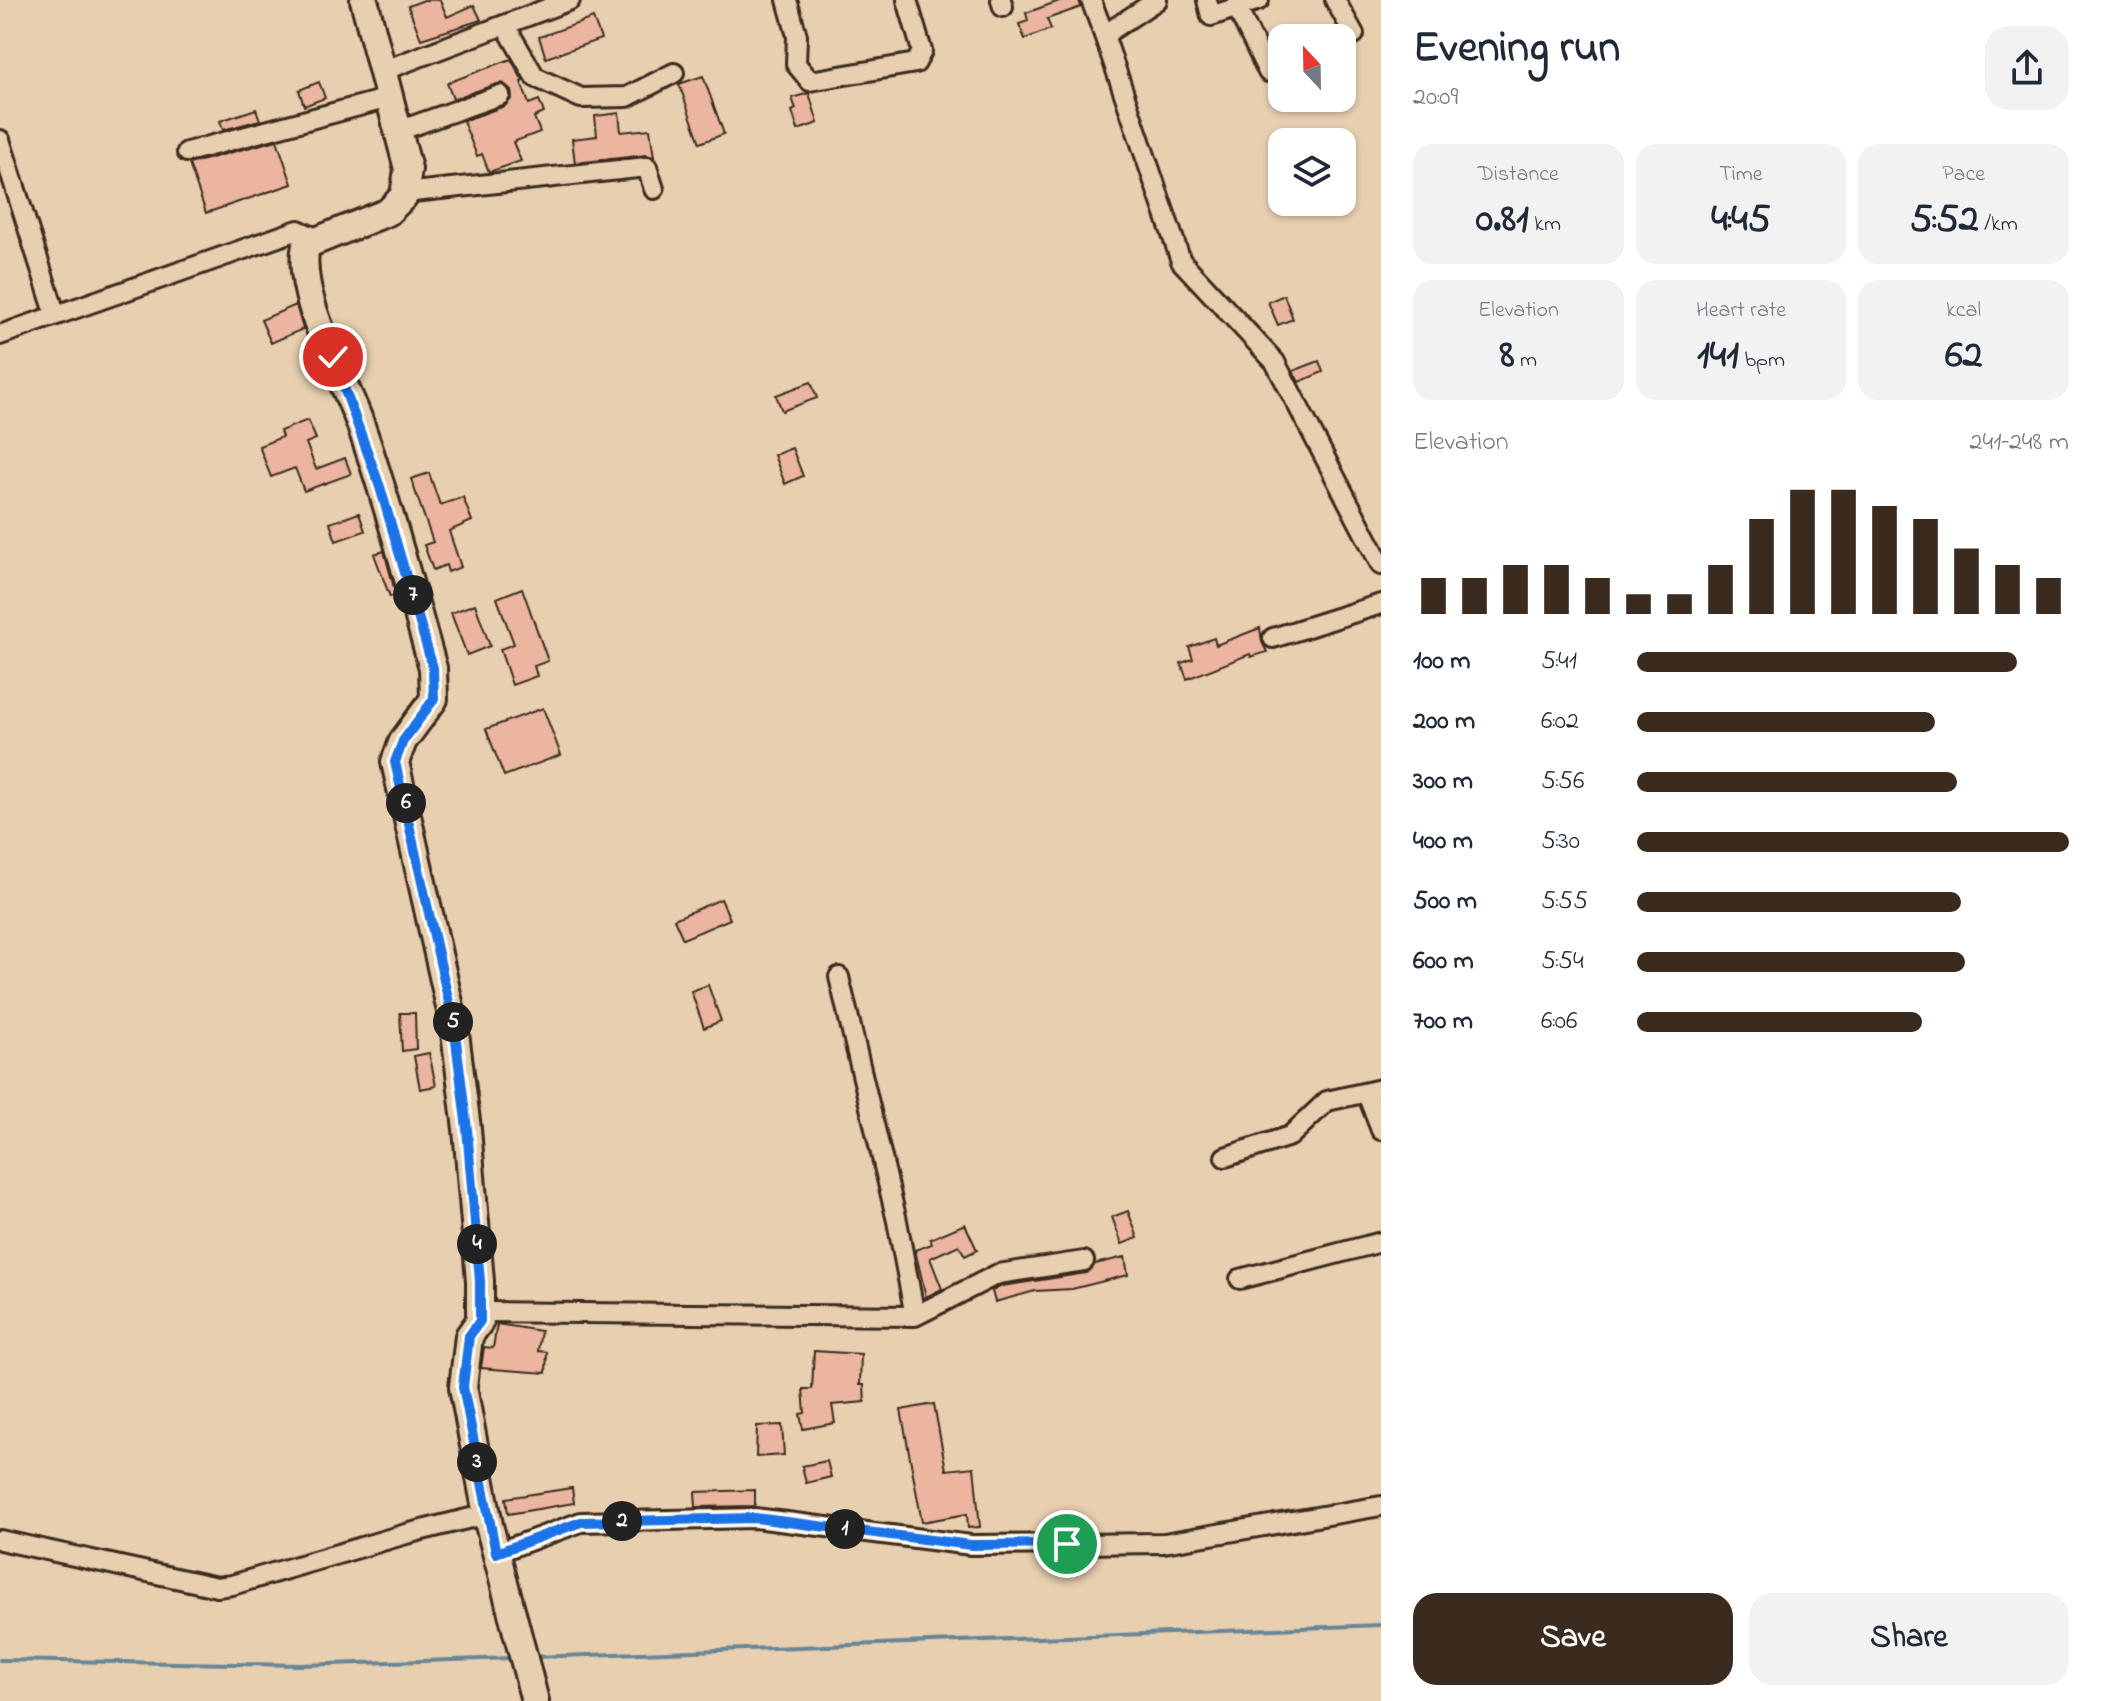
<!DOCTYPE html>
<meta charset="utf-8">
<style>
:root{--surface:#fff;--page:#f2f2f3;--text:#1f2937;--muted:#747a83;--accent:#3b2a1e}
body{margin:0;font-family:"Indie Flower",sans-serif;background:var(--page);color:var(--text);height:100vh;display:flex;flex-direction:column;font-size:30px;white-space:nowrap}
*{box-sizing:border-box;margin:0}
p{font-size:26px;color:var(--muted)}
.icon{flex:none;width:44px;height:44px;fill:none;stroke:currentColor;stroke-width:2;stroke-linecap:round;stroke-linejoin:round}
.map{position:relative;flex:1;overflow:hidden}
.details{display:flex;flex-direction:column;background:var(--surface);width:720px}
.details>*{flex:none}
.needle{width:52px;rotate:338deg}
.controls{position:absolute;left:1268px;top:24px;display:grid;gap:16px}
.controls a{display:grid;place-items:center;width:88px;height:88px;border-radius:16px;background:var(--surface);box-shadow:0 2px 6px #0004;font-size:40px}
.pin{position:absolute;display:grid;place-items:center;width:68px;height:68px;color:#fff;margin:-34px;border:4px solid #fff;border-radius:50%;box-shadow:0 2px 8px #0007}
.km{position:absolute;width:40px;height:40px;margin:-20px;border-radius:50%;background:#222;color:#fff;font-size:22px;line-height:40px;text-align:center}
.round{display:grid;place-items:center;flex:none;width:84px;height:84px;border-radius:24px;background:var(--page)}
.summary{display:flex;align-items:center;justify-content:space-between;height:136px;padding:0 32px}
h1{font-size:44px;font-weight:700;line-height:60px}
.metrics{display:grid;grid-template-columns:repeat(3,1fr);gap:12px;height:136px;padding:8px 32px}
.metrics div{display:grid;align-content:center;border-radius:20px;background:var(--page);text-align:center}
.metrics b{font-size:40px;font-weight:700}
.metrics small{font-size:22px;font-weight:400}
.metrics p{font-size:22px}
.chart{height:224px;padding:16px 32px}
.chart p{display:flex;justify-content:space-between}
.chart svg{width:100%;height:144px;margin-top:8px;stroke:var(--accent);stroke-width:6}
.primary-button{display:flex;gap:16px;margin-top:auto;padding:16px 32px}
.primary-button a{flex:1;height:92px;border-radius:24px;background:var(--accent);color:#fff;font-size:32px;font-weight:700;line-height:92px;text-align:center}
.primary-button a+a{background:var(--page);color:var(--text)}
ul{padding:0 32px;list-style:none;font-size:26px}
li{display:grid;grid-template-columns:128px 96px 1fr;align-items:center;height:60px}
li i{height:20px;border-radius:10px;background:var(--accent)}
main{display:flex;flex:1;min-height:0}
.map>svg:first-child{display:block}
</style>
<main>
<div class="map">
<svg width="1381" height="1701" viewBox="0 0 1381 1701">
<rect width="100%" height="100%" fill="#e7cfb0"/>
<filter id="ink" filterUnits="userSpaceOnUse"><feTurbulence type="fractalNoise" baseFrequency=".0125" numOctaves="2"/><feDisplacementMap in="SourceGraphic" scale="16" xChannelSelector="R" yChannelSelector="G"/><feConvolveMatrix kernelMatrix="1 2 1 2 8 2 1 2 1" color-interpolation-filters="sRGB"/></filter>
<g filter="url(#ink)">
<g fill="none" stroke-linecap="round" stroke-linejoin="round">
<path stroke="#688696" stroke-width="4" d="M 534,1657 L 1381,1625
M 0,1660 L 300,1665 L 513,1658"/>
</g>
<path fill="#ebb5a0" stroke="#3b2a1e" stroke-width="2" d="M 424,0 L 440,0 L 447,17 L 474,5 L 481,20 L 421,39 L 408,6 Z
M 1062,0 L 1079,0 L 1081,7 L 1047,19 L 1051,29 L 1025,39 L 1019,24 L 1028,21 L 1026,13 Z
M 593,18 L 601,39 L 546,58 L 539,37 Z
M 511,59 L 523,81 L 521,82 L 529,104 L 539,100 L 544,113 L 534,117 L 540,132 L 513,142 L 521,161 L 489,172 L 482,154 L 477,156 L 463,121 L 505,106 L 512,98 L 511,90 L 503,83 L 497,84 L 453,99 L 447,83 Z
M 703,76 L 724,134 L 700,143 L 679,84 Z
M 319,82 L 325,98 L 304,106 L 299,90 Z
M 809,93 L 818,123 L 798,130 L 792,111 L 796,109 L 792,98 Z
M 256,109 L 260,120 L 223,130 L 220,121 Z
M 619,113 L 621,132 L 650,129 L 654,157 L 646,155 L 575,163 L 572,139 L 597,136 L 595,116 Z
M 277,140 L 292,184 L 206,213 L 189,164 Z
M 1284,295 L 1293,319 L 1278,325 L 1268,302 Z
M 296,305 L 303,329 L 271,343 L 261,320 Z
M 1319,361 L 1323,372 L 1299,382 L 1293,371 Z
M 811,382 L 817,398 L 782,411 L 776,395 Z
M 308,420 L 316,439 L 306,443 L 316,469 L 345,458 L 351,474 L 304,491 L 295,468 L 271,477 L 259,446 L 282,437 L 280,431 Z
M 792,448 L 803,476 L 785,484 L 774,455 Z
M 429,473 L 440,505 L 463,497 L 472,521 L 449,531 L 461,567 L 448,572 L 446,565 L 433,570 L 424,545 L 433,542 L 411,479 Z
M 359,513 L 365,531 L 336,541 L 330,523 Z
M 384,551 L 396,595 L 390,597 L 374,554 Z
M 522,588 L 548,661 L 534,666 L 537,676 L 512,685 L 500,649 L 514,644 L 497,598 Z
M 475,604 L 490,646 L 467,655 L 451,613 Z
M 1260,628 L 1262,642 L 1267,652 L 1251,657 L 1250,654 L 1187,679 L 1181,663 L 1193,659 L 1189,647 L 1214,638 L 1216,645 Z
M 543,708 L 561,755 L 504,776 L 486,729 Z
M 721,899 L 730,919 L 683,939 L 674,919 Z
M 708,985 L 721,1021 L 704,1028 L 691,991 Z
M 400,1013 L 415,1013 L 416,1049 L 402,1051 Z
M 429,1053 L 436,1086 L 420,1089 L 414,1056 Z
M 1128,1211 L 1138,1238 L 1122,1244 L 1112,1217 Z
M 965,1224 L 977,1250 L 965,1256 L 959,1245 L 930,1258 L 942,1289 L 926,1297 L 915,1250 L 932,1244 L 930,1239 Z
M 1125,1257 L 1128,1275 L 1072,1289 L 1035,1291 L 995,1302 L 992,1291 L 1002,1286 L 1086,1273 L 1095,1264 Z
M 497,1324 L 541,1331 L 538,1351 L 547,1352 L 546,1373 L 481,1368 L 484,1347 L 493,1348 Z
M 814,1351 L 861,1354 L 860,1385 L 864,1385 L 865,1402 L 832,1405 L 835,1423 L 803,1429 L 800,1414 L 805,1413 L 803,1389 L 812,1389 Z
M 934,1404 L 946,1470 L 974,1467 L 980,1527 L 968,1528 L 967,1514 L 922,1522 L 901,1410 Z
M 782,1425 L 784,1455 L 756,1457 L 757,1426 Z
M 827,1461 L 831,1477 L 806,1483 L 802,1466 Z
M 572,1488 L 574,1503 L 508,1514 L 506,1498 Z
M 755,1490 L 755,1506 L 696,1507 L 695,1492 Z"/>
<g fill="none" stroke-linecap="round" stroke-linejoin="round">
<g stroke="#3b2a1e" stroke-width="24">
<path id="street" d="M 787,0 L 797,36 L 796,64 L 810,81 L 916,63 L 922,51 L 907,0
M 1001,0 L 1003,7
M 1091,0 L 1104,35
M 1157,0 L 1104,35 L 1181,261 L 1275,362 L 1381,565
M 1207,0 L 1211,16 L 1259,0
M 1335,0 L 1354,34
M 1237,8 L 1268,72
M 505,25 L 535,77 L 581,98 L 627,97 L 674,73
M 382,71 L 570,0
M 398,131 L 500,95
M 0,140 L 55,313
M 187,152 L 389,98
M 404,193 L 647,167 L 654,189
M 0,335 L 298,230 L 318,239
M 1273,638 L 1381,604
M 839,977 L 897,1221 L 915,1316
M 1367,1094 L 1381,1130
M 1225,1157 L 1290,1136 L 1327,1101 L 1381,1089
M 1240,1279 L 1381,1242
M 480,1312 L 915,1316 L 998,1274 L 1084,1261
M 0,1540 L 217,1587 L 232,1585 L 406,1534 L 487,1514
M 496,1553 L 581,1522 L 755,1518 L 971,1545 L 1164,1543 L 1381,1506"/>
</g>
<g stroke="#3b2a1e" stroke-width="32">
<path id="secondary" d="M 364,0 L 408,169 L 404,196 L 388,212 L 306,245 C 295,295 342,374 360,423 C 388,503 410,586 433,668 L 434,699 L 403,741 L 395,762 L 454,1025 L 467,1129 L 480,1281 L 480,1321 L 469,1336 L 463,1387 L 489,1525 L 535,1701"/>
</g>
<use href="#street" stroke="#e7cfb0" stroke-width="18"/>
<use href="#secondary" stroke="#e7cfb0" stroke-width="26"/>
</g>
</g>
<g fill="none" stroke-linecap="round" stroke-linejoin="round" filter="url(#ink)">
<g stroke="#fff" stroke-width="16">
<path id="route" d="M 333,357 L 380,487 L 433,668 L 434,699 L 403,741 L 395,762 L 454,1025 L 467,1129 L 480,1281 L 480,1321 L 469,1336 L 463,1387 L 496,1553 L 581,1522 L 755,1518 L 971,1545 L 1067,1544"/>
</g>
<use href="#route" stroke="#1a73e8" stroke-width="10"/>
</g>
</svg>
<div class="controls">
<a><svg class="needle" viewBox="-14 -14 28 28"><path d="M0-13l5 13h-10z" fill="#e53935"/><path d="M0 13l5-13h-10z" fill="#747a83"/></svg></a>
<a><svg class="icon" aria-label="layers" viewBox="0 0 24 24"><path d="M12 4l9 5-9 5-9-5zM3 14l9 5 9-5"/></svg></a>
</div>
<div class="pin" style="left:1067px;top:1544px;background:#1e9e55"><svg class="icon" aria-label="arrive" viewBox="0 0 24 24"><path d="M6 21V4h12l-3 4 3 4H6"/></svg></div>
<div class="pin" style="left:333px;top:357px;background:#d93025"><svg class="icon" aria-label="check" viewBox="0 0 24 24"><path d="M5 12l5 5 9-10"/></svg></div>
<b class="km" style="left:845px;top:1529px">1</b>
<b class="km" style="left:622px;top:1521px">2</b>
<b class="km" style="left:477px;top:1462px">3</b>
<b class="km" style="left:477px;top:1244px">4</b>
<b class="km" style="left:453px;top:1022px">5</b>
<b class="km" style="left:406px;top:803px">6</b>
<b class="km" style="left:413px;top:595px">7</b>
</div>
<section class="details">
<div class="summary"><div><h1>Evening run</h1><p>20:09</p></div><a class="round"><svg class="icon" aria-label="share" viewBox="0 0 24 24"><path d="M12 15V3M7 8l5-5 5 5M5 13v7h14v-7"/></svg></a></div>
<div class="metrics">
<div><p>Distance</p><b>0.81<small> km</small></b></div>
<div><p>Time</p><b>4:45</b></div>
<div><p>Pace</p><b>5:52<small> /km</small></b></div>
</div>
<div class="metrics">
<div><p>Elevation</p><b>8<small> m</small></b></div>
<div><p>Heart rate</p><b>141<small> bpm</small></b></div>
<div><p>kcal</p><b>62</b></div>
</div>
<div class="chart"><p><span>Elevation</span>241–248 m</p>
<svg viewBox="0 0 160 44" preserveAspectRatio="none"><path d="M5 44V33M15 44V33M25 44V29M35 44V29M45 44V33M55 44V38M65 44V38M75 44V29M85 44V15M95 44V6M105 44V6M115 44V11M125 44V15M135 44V24M145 44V29M155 44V33"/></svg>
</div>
<ul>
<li><b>100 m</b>5:41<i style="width:88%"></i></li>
<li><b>200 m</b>6:02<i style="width:69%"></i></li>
<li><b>300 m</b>5:56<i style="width:74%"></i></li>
<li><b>400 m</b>5:30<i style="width:100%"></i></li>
<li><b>500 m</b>5:55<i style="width:75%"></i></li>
<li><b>600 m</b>5:54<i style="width:76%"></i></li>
<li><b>700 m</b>6:06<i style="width:66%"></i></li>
</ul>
<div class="primary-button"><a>Save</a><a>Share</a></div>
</section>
</main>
